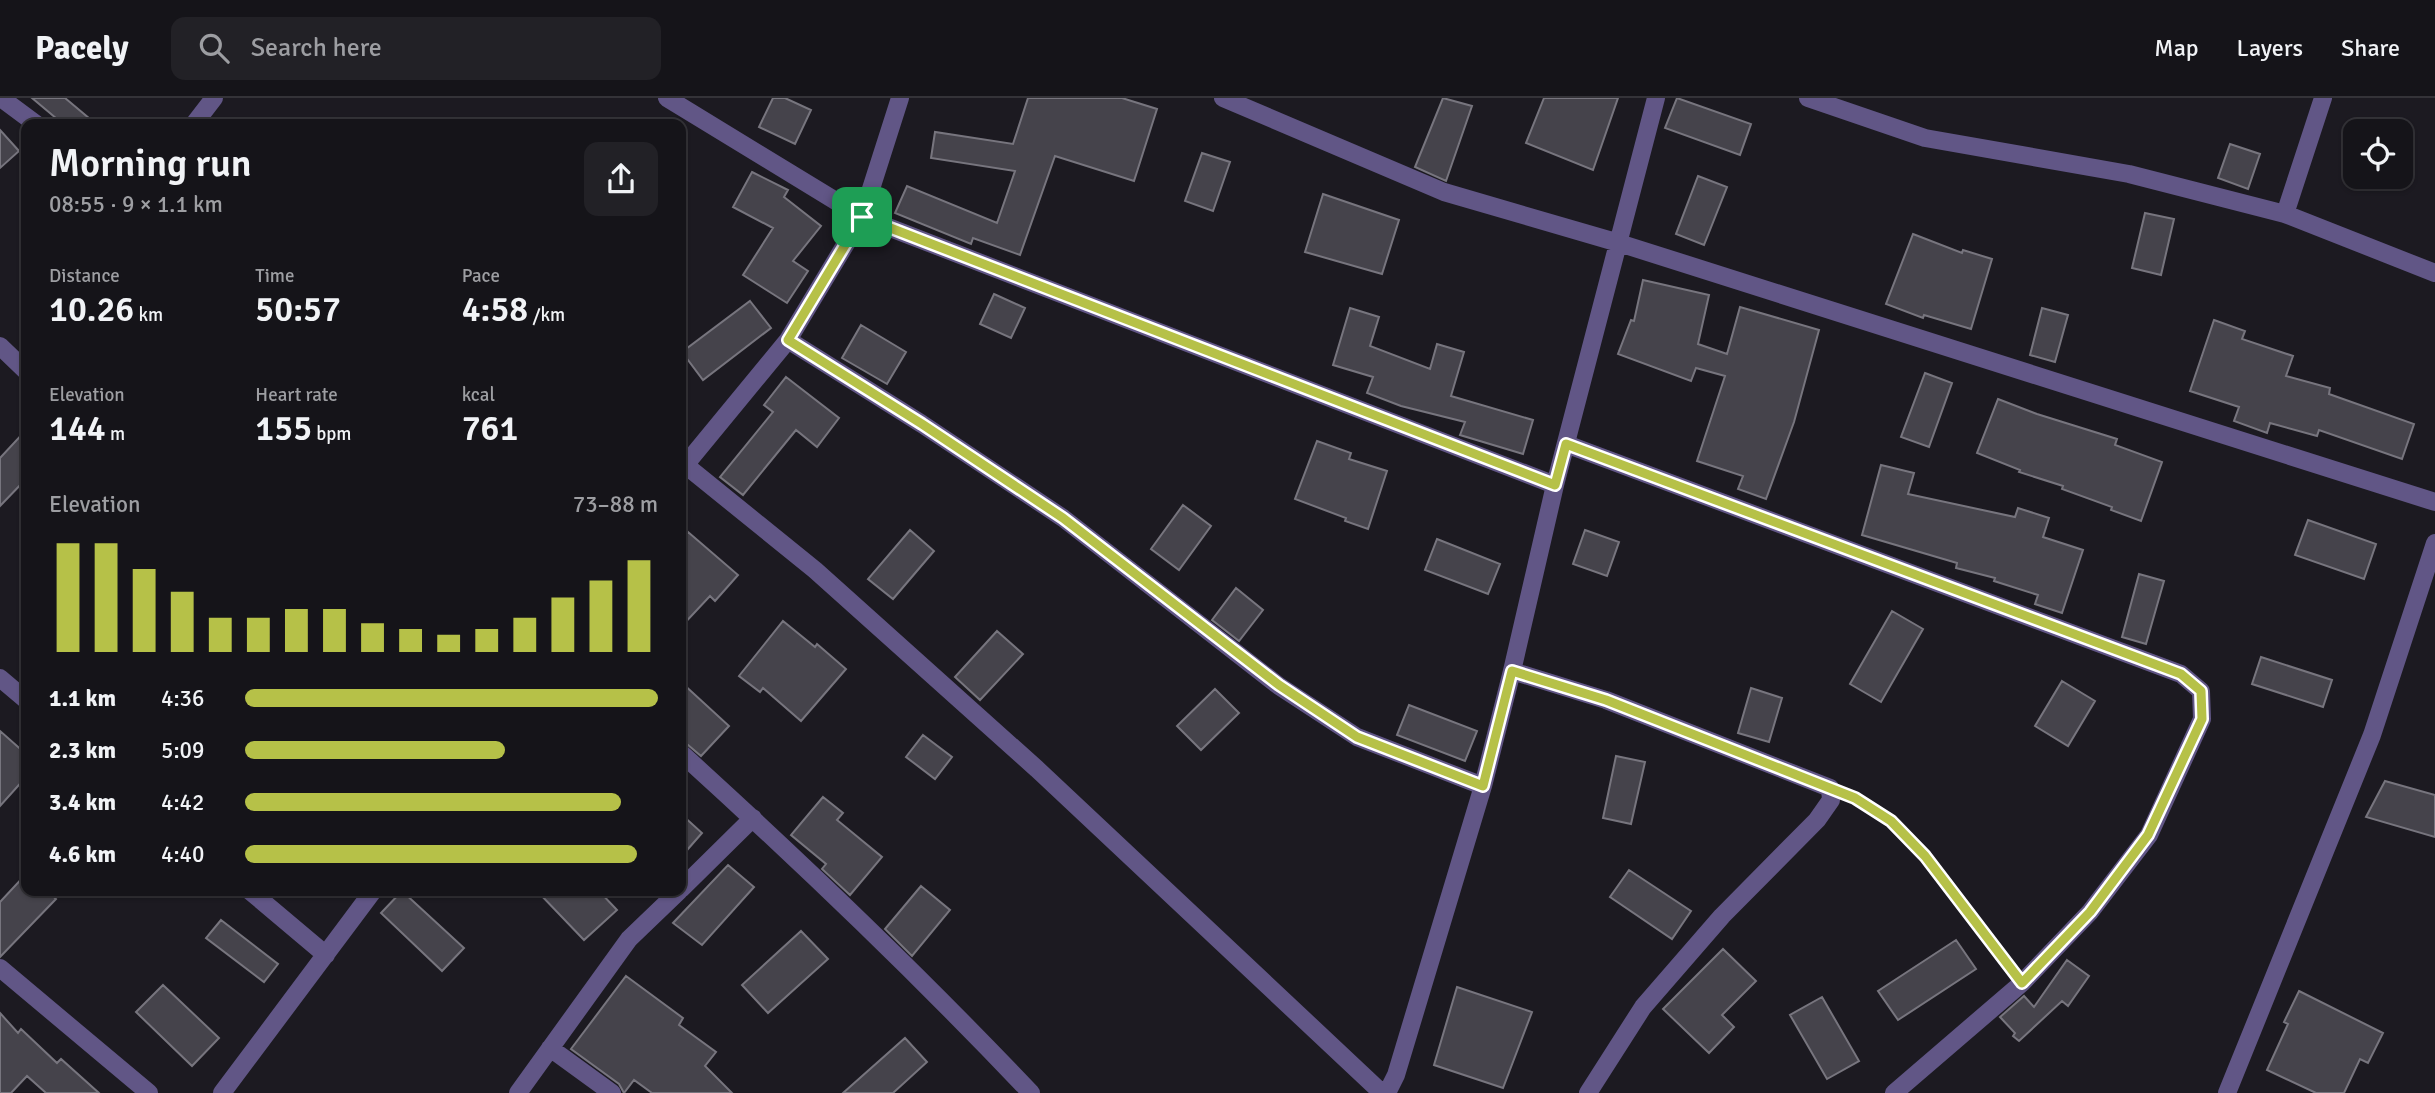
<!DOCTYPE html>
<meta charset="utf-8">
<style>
:root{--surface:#151419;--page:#222126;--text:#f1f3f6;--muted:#9d9ea2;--line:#343338;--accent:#b6c148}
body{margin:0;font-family:Signika,sans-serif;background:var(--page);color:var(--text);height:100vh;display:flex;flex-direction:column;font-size:26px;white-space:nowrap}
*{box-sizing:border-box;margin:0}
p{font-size:23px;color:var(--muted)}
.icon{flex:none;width:38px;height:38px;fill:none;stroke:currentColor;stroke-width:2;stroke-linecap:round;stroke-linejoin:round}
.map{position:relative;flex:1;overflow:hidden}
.sheet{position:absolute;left:21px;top:21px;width:665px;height:777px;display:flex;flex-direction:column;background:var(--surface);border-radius:14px;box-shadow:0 2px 5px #0004,0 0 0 2px var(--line)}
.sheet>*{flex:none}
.fabs{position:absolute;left:2343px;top:21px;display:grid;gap:14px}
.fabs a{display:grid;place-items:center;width:70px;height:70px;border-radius:14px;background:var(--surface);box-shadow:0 2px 5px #0004,0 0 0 2px var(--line);font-size:35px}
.pin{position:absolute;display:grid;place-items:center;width:60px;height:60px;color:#fff;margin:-30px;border-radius:14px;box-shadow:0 4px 10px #0006}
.round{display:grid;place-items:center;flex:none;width:74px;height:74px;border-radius:14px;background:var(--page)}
.headline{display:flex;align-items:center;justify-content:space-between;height:119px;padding:0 28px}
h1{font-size:38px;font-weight:600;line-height:52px}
.figures{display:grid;grid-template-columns:repeat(3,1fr);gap:10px;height:119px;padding:7px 28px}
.figures div{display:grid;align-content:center}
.figures b{font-size:35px;font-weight:600}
.figures small{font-size:19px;font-weight:400}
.figures p{font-size:19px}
.chart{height:196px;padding:14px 28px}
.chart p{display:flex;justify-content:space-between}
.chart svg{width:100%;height:126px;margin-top:7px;stroke:var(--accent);stroke-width:6}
ul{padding:0 28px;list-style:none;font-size:23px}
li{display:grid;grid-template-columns:112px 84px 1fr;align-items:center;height:52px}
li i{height:18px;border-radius:9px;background:var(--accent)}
header{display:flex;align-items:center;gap:42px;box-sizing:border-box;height:98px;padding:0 35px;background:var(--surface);border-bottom:2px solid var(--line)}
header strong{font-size:33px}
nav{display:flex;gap:38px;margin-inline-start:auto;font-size:24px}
.search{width:490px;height:63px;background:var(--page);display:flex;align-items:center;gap:18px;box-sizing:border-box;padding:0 24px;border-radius:14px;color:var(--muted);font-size:26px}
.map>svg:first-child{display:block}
</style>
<header>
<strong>Pacely</strong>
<div class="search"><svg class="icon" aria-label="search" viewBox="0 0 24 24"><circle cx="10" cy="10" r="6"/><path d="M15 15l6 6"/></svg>Search here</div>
<nav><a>Map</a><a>Layers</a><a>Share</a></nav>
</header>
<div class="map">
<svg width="2435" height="995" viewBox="0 0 2435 995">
<rect width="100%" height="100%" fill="#1c1a21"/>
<path fill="#45434b" stroke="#77757e" stroke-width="2" d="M 32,0 L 65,0 L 96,26 L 63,26 Z
M 773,0 L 785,0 L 811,12 L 795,46 L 759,29 Z
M 1028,0 L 1122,0 L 1157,11 L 1134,83 L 1055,58 L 1020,157 L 973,140 L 971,146 L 895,115 L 907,88 L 997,125 L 1015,73 L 931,60 L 935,34 L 1013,46 Z
M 1443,0 L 1472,8 L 1446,83 L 1415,69 Z
M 1544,0 L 1618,0 L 1593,72 L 1526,45 Z
M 1677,0 L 1751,26 L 1740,57 L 1665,30 Z
M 0,32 L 19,53 L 0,70 Z
M 2230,46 L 2260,56 L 2248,91 L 2218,80 Z
M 1202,55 L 1230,64 L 1213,113 L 1185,103 Z
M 752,74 L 788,92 L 784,99 L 821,128 L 793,163 L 808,173 L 787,205 L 743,177 L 773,130 L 733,109 Z
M 1698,78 L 1727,89 L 1704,147 L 1676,136 Z
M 1323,96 L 1399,122 L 1382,176 L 1305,154 Z
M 2145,115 L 2174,121 L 2161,177 L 2132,170 Z
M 1913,136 L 1962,155 L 1963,152 L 1992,161 L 1971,231 L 1924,217 L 1923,220 L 1886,206 Z
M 1643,182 L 1709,197 L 1698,246 L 1727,256 L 1740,209 L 1819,232 L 1794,324 L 1766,401 L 1738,391 L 1743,378 L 1697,363 L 1725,278 L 1696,270 L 1691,283 L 1618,256 L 1631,222 L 1634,223 Z
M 994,196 L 1025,210 L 1011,240 L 980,226 Z
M 750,203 L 771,230 L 703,282 L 682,254 Z
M 1350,210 L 1379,219 L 1370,248 L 1430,271 L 1437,246 L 1464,254 L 1451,298 L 1533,322 L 1523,356 L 1460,337 L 1465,324 L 1401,308 L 1367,295 L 1373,279 L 1333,267 Z
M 2042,210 L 2068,217 L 2055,264 L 2030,257 Z
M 2214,222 L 2245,233 L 2242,241 L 2293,258 L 2286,278 L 2330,290 L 2329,296 L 2414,326 L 2402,361 L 2319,332 L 2317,338 L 2270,325 L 2267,335 L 2234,323 L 2239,309 L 2190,293 Z
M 861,227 L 906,254 L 887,286 L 842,260 Z
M 1925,275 L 1952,285 L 1929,349 L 1901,339 Z
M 786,279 L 839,320 L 817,349 L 796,332 L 743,397 L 720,379 L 773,314 L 764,307 Z
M 1998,301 L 2037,316 L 2117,341 L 2115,347 L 2162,364 L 2141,423 L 2111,412 L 2112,409 L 2062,391 L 2063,388 L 2019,374 L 2020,372 L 1977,355 Z
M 26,332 L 26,381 L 0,408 L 0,360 Z
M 1317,343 L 1351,355 L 1349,361 L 1387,373 L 1368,431 L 1345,423 L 1346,420 L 1295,401 Z
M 1881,367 L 1914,375 L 1908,396 L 2015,419 L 2018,410 L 2049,420 L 2043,439 L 2083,452 L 2062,515 L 2035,506 L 2038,497 L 1994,483 L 1995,480 L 1956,470 L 1957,465 L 1862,437 Z
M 1183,407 L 1211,428 L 1179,472 L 1151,451 Z
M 2308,422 L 2376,446 L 2364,481 L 2295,457 Z
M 910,432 L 934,453 L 893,501 L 868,481 Z
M 1585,432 L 1619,444 L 1607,478 L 1573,466 Z
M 688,434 L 738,477 L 715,503 L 710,498 L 681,529 L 681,442 Z
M 1437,441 L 1500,466 L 1488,496 L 1425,472 Z
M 2139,476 L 2164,483 L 2146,546 L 2122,539 Z
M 1236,490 L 1263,512 L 1239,543 L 1212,522 Z
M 1892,513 L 1923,531 L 1881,604 L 1850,586 Z
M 783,523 L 815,549 L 817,546 L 846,571 L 801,623 L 763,590 L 760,594 L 739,578 Z
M 997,533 L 1023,556 L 980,602 L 955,579 Z
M 2261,559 L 2332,582 L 2323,609 L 2252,586 Z
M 2062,583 L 2095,603 L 2068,648 L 2035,628 Z
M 681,584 L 729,628 L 701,658 L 681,641 Z
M 1751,590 L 1782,600 L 1769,644 L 1738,635 Z
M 1215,591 L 1239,615 L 1201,652 L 1177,628 Z
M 1409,607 L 1477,633 L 1465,663 L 1397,637 Z
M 0,633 L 26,656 L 26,679 L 0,708 Z
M 923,637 L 952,659 L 935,681 L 906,659 Z
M 1616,658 L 1645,664 L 1631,726 L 1603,720 Z
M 2385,683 L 2435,697 L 2435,739 L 2366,719 Z
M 823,699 L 843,715 L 837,722 L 882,759 L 850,797 L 822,771 L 826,766 L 791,737 Z
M 681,716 L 702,735 L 681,759 Z
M 728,767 L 754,789 L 702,847 L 673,825 Z
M 1629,772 L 1691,813 L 1672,841 L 1610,799 Z
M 26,776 L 26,793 L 47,793 L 56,801 L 0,859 L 0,804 Z
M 921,788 L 950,812 L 912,858 L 885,831 Z
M 402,793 L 464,850 L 442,873 L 381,815 Z
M 537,793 L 599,793 L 617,812 L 584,842 Z
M 221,822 L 278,866 L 264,884 L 206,840 Z
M 801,833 L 828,861 L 768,915 L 742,887 Z
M 1956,842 L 1976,871 L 1898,922 L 1878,893 Z
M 1723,851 L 1756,883 L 1722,917 L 1734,929 L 1709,955 L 1663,911 Z
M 2067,862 L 2089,878 L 2068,908 L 2062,903 L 2019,943 L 2013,938 L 2015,935 L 2000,919 L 2024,898 L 2034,909 Z
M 626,878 L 683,920 L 679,927 L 716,954 L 705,968 L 732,995 L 652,995 L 634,982 L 624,995 L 619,986 L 571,951 Z
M 163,887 L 219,940 L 192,968 L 136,914 Z
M 1457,889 L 1532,914 L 1503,990 L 1434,967 Z
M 2299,893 L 2383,935 L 2368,965 L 2360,961 L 2344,995 L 2316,995 L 2267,972 L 2288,926 L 2284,924 Z
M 1822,899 L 1859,963 L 1827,981 L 1790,917 Z
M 0,915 L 18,935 L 21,931 L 57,965 L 61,961 L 99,995 L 46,995 L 27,978 L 11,995 L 0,995 Z
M 905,940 L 927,964 L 893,995 L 843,995 Z"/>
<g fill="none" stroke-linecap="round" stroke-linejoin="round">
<path stroke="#5a595f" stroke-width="3.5" stroke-dasharray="3.5 5" stroke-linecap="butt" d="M 1848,697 C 1912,721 1971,817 2011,871"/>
<path stroke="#615686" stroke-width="18" d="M 1,0 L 36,26
M 667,0 L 862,119 L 1555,387
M 1223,0 L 1444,94 L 1619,145 L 2435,404
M 1808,0 L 1925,40 L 2129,76 L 2285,116 L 2435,175
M 194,26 L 214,0
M 2285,116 L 2323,0
M 788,242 L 922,326 L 1063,420 L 1279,588 L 1357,639 L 1483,688
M 0,248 L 26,273
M 1566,346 L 2181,576 L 2201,593 L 2202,621 L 2149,737 L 2090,814 L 2022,885 L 1894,995
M 684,366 L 815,472 L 1037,671 L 1382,995
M 681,372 L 788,242 L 862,119 L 900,0
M 1512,573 L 1606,602 L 1830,690 L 1831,702 L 1817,722 L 1722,818 L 1643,909 L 1588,995
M 0,580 L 26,602
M 681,655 C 801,764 919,877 1031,995
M 681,791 L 753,720
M 250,793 L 326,857
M 0,870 L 149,995
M 550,950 L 612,995
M 222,995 L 373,793
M 518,995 L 629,841 L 679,793
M 1387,995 L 1396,977 L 1483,688 L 1512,573 L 1555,387 L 1656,0
M 2227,995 L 2372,637 L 2435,445"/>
</g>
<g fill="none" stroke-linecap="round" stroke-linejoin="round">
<g stroke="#fff" stroke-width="14">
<path id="route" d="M 862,119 L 1555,387 L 1566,346 L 2181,576 L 2201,593 L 2202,621 L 2148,737 L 2090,814 L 2022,885 L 1925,758 L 1891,723 L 1855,700 L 1606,602 L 1512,573 L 1483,688 L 1357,639 L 1279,587 L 1063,420 L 922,326 L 788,242 Z"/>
</g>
<use href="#route" stroke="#b6c148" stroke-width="9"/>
</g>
</svg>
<div class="fabs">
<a><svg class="icon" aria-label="locate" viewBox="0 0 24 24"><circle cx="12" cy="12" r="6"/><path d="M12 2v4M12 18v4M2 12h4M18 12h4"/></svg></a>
</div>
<div class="pin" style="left:862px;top:119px;background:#1e9e55"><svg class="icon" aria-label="arrive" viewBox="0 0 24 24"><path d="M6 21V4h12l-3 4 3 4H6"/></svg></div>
<section class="sheet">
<div class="headline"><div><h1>Morning run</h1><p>08:55 · 9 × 1.1 km</p></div><a class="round"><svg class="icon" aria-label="share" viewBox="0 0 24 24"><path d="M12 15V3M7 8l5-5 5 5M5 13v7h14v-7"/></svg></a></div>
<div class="figures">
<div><p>Distance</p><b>10.26<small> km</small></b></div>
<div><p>Time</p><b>50:57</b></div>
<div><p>Pace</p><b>4:58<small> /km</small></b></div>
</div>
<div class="figures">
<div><p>Elevation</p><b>144<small> m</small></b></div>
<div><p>Heart rate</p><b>155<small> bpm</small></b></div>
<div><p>kcal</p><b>761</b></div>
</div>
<div class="chart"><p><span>Elevation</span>73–88 m</p>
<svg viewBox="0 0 160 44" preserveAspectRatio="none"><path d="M5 44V6M15 44V6M25 44V15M35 44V23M45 44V32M55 44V32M65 44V29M75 44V29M85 44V34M95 44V36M105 44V38M115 44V36M125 44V32M135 44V25M145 44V19M155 44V12"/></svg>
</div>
<ul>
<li><b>1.1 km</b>4:36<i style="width:100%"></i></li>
<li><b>2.3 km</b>5:09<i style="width:63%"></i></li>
<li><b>3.4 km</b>4:42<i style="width:91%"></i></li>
<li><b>4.6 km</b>4:40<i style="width:95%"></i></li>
</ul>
</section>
</div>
